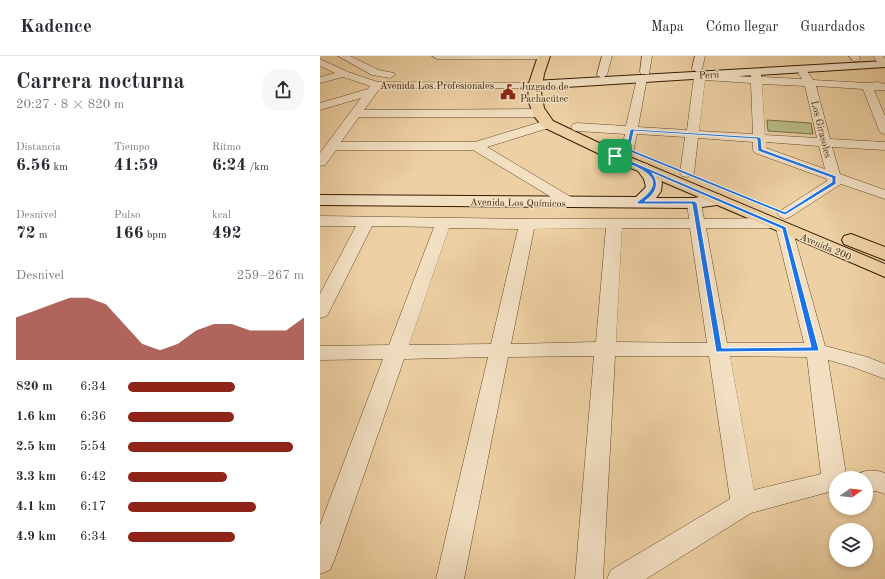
<!DOCTYPE html>
<html lang="es">
<meta charset="utf-8">
<style>
:root{--surface:#fff;--page:#f7f7f7;--text:#2b2b33;--muted:#7c7c81;--line:#e1e1e2;--accent:#8f2418}
body{margin:0;font-family:"Old Standard TT",serif;background:var(--page);color:var(--text);height:100vh;display:flex;flex-direction:column;font-size:15px;white-space:nowrap}
*{box-sizing:border-box;margin:0}
p{font-size:13px;color:var(--muted)}
.icon{flex:none;width:22px;height:22px;fill:none;stroke:currentColor;stroke-width:2;stroke-linecap:round;stroke-linejoin:round}
.map{position:relative;flex:1;overflow:hidden}
.sheet{display:flex;flex-direction:column;background:var(--surface);width:320px}
.sheet>*{flex:none}
.needle{width:26px;rotate:76deg}
.controls{position:absolute;left:509px;top:415px;display:grid;gap:8px}
.controls a{display:grid;place-items:center;width:44px;height:44px;border-radius:50%;background:var(--surface);box-shadow:0 2px 6px #0003;font-size:20px}
.pin{position:absolute;display:grid;place-items:center;width:34px;height:34px;color:#fff;margin:-17px;border-radius:8px;box-shadow:0 2px 6px #0006}
.round{display:grid;place-items:center;flex:none;width:42px;height:42px;border-radius:16px;background:var(--page)}
.overview{display:flex;align-items:center;justify-content:space-between;height:68px;padding:0 16px}
h1{font-size:22px;font-weight:800;line-height:30px}
.metrics{display:grid;grid-template-columns:repeat(3,1fr);gap:6px;height:68px;padding:4px 16px}
.metrics div{display:grid;align-content:center}
.metrics b{font-size:17px;font-weight:800}
.metrics small{font-size:11px;font-weight:400}
.metrics p{font-size:11px}
.chart{height:112px;padding:8px 16px}
.chart p{display:flex;justify-content:space-between}
.chart svg{width:100%;height:72px;margin-top:4px;fill:var(--accent);opacity:.7}
ul{padding:0 16px;list-style:none;font-size:13px}
li{display:grid;grid-template-columns:64px 48px 1fr;align-items:center;height:30px}
li i{height:10px;border-radius:5px;background:var(--accent)}
header{display:flex;align-items:center;gap:24px;box-sizing:border-box;height:56px;padding:0 20px;background:var(--surface);border-bottom:1px solid var(--line)}
header strong{font-size:19px}
nav{display:flex;gap:22px;margin-inline-start:auto;font-size:14px}
main{display:flex;flex:1;min-height:0}
.map>svg:first-child{display:block}
</style>
<header>
<strong>Kadence</strong>
<nav><a>Mapa</a><a>Cómo llegar</a><a>Guardados</a></nav>
</header>
<main>
<section class="sheet">
<div class="overview"><div><h1>Carrera nocturna</h1><p>20:27 · 8 × 820 m</p></div><a class="round"><svg class="icon" aria-label="share" viewBox="0 0 24 24"><path d="M12 15V3M7 8l5-5 5 5M5 13v7h14v-7"/></svg></a></div>
<div class="metrics">
<div><p>Distancia</p><b>6.56<small> km</small></b></div>
<div><p>Tiempo</p><b>41:59</b></div>
<div><p>Ritmo</p><b>6:24<small> /km</small></b></div>
</div>
<div class="metrics">
<div><p>Desnivel</p><b>72<small> m</small></b></div>
<div><p>Pulso</p><b>166<small> bpm</small></b></div>
<div><p>kcal</p><b>492</b></div>
</div>
<div class="chart"><p><span>Desnivel</span>259–267 m</p>
<svg viewBox="0 0 160 44" preserveAspectRatio="none"><path d="M0 44V18L10 14L20 10L30 6L40 6L50 10L60 22L70 34L80 38L90 34L100 26L110 22L120 22L130 26L140 26L150 26L160 18V44z"/></svg>
</div>
<ul>
<li><b>820 m</b>6:34<i style="width:61%"></i></li>
<li><b>1.6 km</b>6:36<i style="width:60%"></i></li>
<li><b>2.5 km</b>5:54<i style="width:94%"></i></li>
<li><b>3.3 km</b>6:42<i style="width:56%"></i></li>
<li><b>4.1 km</b>6:17<i style="width:73%"></i></li>
<li><b>4.9 km</b>6:34<i style="width:61%"></i></li>
</ul>
</section>
<div class="map">
<svg width="565" height="523" viewBox="0 0 565 523">
<rect width="100%" height="100%" fill="#edd0a3"/>
<filter id="stains"><feTurbulence type="fractalNoise" baseFrequency=".005" numOctaves="4"/><feColorMatrix values="0 0 0 0 .2 0 0 0 0 .09 0 0 0 0 .02 0 0 0 .5 -.17"/></filter>
<radialGradient id="worn" r=".72"><stop offset=".6" stop-color="#630" stop-opacity="0"/><stop offset="1" stop-color="#630" stop-opacity=".3"/></radialGradient>
<path fill="#b7bc86" stroke="#766c43" d="M 447,64 L 491,67 L 493,78 L 448,75 Z"/>
<g fill="none" stroke-linecap="round" stroke-linejoin="round">
<g stroke="#644929" stroke-width="1">
<path id="minor" d="M 18,0 L 30,0 L 59,14 L 74,17 L 75,19 L 70,22 L 52,19 Z
M 112,0 L 229,0 L 224,3 L 117,3 Z
M 282,0 L 292,0 L 287,19 L 282,22 L 277,19 Z
M 322,0 L 332,0 L 329,18 L 321,18 L 320,16 Z
M 375,0 L 385,0 L 382,13 L 377,16 L 372,13 Z
M 529,0 L 539,0 L 541,3 L 539,5 L 533,5 Z
M 554,0 L 563,0 L 565,2 L 565,10 C 561,9 554,4 554,0 Z
M 0,3 L 28,16 L 58,26 L 218,27 L 219,29 L 214,32 L 60,32 L 44,54 L 219,53 L 223,55 L 225,57 L 223,59 L 219,61 L 39,61 L 21,86 L 155,86 L 224,65 L 232,65 L 234,68 L 232,71 L 167,91 L 256,144 L 258,147 L 256,150 L 251,151 L 246,150 L 153,94 L 16,94 L 5,109 L 0,110 L 0,97 L 41,42 L 0,54 L 0,47 L 48,33 L 50,30 L 23,21 L 0,27 L 0,21 L 15,17 L 0,10 Z
M 436,13 L 441,16 L 441,21 L 482,23 L 478,17 L 483,14 L 487,15 L 493,24 L 547,27 L 558,26 L 565,28 L 565,34 L 554,34 L 565,60 L 565,78 L 561,77 L 559,74 L 543,33 L 496,30 L 510,83 L 565,86 L 565,94 L 512,91 L 520,118 L 565,134 L 565,143 L 521,128 L 470,161 L 465,163 L 460,161 L 457,158 L 460,155 L 507,125 L 507,123 L 435,97 L 433,94 L 433,86 L 378,82 L 374,117 L 372,120 L 367,121 L 362,120 L 360,117 L 365,81 L 317,78 L 313,96 L 300,103 L 290,103 L 288,100 L 290,97 L 302,91 L 305,78 L 257,75 L 253,74 L 251,71 L 253,68 L 257,67 L 306,70 L 317,22 L 322,19 L 327,22 L 318,71 L 367,74 L 374,21 L 376,17 L 431,21 L 431,16 ZM 385,24 L 431,27 L 433,78 L 379,75 ZM 442,28 L 485,30 L 497,82 L 445,79 ZM 446,86 L 499,90 L 505,113 L 446,92 Z
M 374,143 L 379,144 L 381,147 L 384,163 L 451,162 L 457,164 L 459,167 L 457,170 L 451,172 L 386,172 L 407,287 L 484,287 L 456,172 L 458,169 L 464,167 L 470,169 L 472,172 L 505,290 L 547,301 L 565,308 L 565,323 L 533,311 L 508,304 L 526,418 L 527,422 L 516,422 L 516,434 L 431,457 L 326,523 L 287,523 L 291,514 L 410,443 L 389,300 L 295,300 L 283,523 L 255,523 L 274,300 L 188,301 L 144,523 L 116,523 L 168,301 L 84,303 L 14,505 L 10,514 L 0,518 L 0,469 L 63,303 L 0,304 L 0,290 L 69,289 L 114,171 L 52,170 L 7,260 L 0,262 L 0,238 L 36,170 L 0,170 L 0,160 L 207,163 L 369,163 L 367,147 L 369,144 ZM 129,172 L 198,173 L 171,288 L 89,289 ZM 286,172 L 276,286 L 191,288 L 214,173 ZM 302,172 L 370,172 L 387,287 L 296,286 ZM 410,300 L 487,301 L 501,418 L 434,434 Z
M 546,415 L 558,415 L 565,417 L 565,438 L 556,435 L 546,435 L 546,422 L 535,422 L 537,418 Z"/>
</g>
<g stroke="#361c00" stroke-width="2">
<path id="secondary" d="M 565,5 L 565,11 L 214,33 L 210,32 L 208,29 L 210,26 L 214,25 Z
M 324,107 C 333,110 339,118 342,127 L 341,135 L 336,142 L 374,142 L 395,138 L 401,139 L 404,143 L 397,149 L 374,152 L 0,149 L 0,139 L 316,141 L 326,131 L 324,123 L 316,112 L 318,109 Z"/>
</g>
<g stroke="#361c00" stroke-width="2">
<path id="primary" d="M 218,0 L 230,0 L 224,18 L 221,36 L 224,52 L 233,65 L 300,97 L 565,208 L 565,221 L 290,103 L 223,71 L 214,60 L 208,44 L 209,27 Z
M 531,178 L 565,191 L 565,204 L 524,188 L 522,184 L 524,180 Z"/>
</g>
<use href="#minor" fill="#f3e0c3" fill-rule="evenodd"/>
<use href="#secondary" fill="#f3e0c3" fill-rule="evenodd"/>
<use href="#primary" fill="#edd0a3" fill-rule="evenodd"/>
</g>
<path fill="#1a73e8" stroke="#fff" fill-rule="evenodd" d="M 312,73 L 439,81 L 441,82 L 442,93 L 516,120 L 516,128 L 465,159 L 308,95 L 299,100 L 466,171 L 499,294 L 498,295 L 396,296 L 372,148 L 317,148 L 317,146 C 357,119 310,111 293,100 L 306,93 L 310,74 ZM 314,75 L 437,83 L 438,95 L 512,122 L 512,126 L 465,156 L 310,93 ZM 332,117 L 462,173 L 491,291 L 402,292 L 377,147 L 374,145 L 325,145 C 335,138 341,128 332,117 Z"/>
<defs>
<g id="civic-bare" transform="scale(1.2)"><path d="M-.6-6.5H3V-4.5H.6V-3L4-1V1h2V6H-6V1h2V-1L-.6-3ZM-1.2 2.5V6h2.4V2.5Z" fill="#8f2418" stroke="#f3e0c3" stroke-width="2.5" paint-order="stroke"/></g>
</defs>
<g fill-rule="evenodd">
<use href="#civic-bare" x="188" y="36"/>
</g>
<g text-anchor="middle" stroke-width="3" stroke-linejoin="round" paint-order="stroke">
<g font-size="10" fill="#361c00" stroke="#f3e0c3">
<text transform="translate(389 18) rotate(-3)" y="4">Perú</text>
<text x="117" y="33">Avenida Los Profesionales</text>
<text transform="translate(502 73) rotate(76)" y="4">Los Girasoles</text>
<text transform="translate(198 146) rotate(1)" y="4">Avenida Los Químicos</text>
<text transform="translate(506 190) rotate(23)" y="4">Avenida 200</text>
</g>
<g font-size="10" fill="#361c00" stroke="#f3e0c3" text-anchor="start">
<text x="200" y="34">Juzgado de<tspan x="200" dy="12">Pachacútec</tspan></text>
</g>
</g>
<rect width="100%" height="100%" filter="url(#stains)"/>
<rect width="100%" height="100%" fill="url(#worn)"/>
</svg>
<div class="controls">
<a><svg class="needle" viewBox="-14 -14 28 28"><path d="M0-13l5 13h-10z" fill="#e53935"/><path d="M0 13l5-13h-10z" fill="#7c7c81"/></svg></a>
<a><svg class="icon" aria-label="layers" viewBox="0 0 24 24"><path d="M12 4l9 5-9 5-9-5zM3 14l9 5 9-5"/></svg></a>
</div>
<div class="pin" style="left:295px;top:100px;background:#1e9e55"><svg class="icon" aria-label="arrive" viewBox="0 0 24 24"><path d="M6 21V4h12l-3 4 3 4H6"/></svg></div>
</div>
</main>
